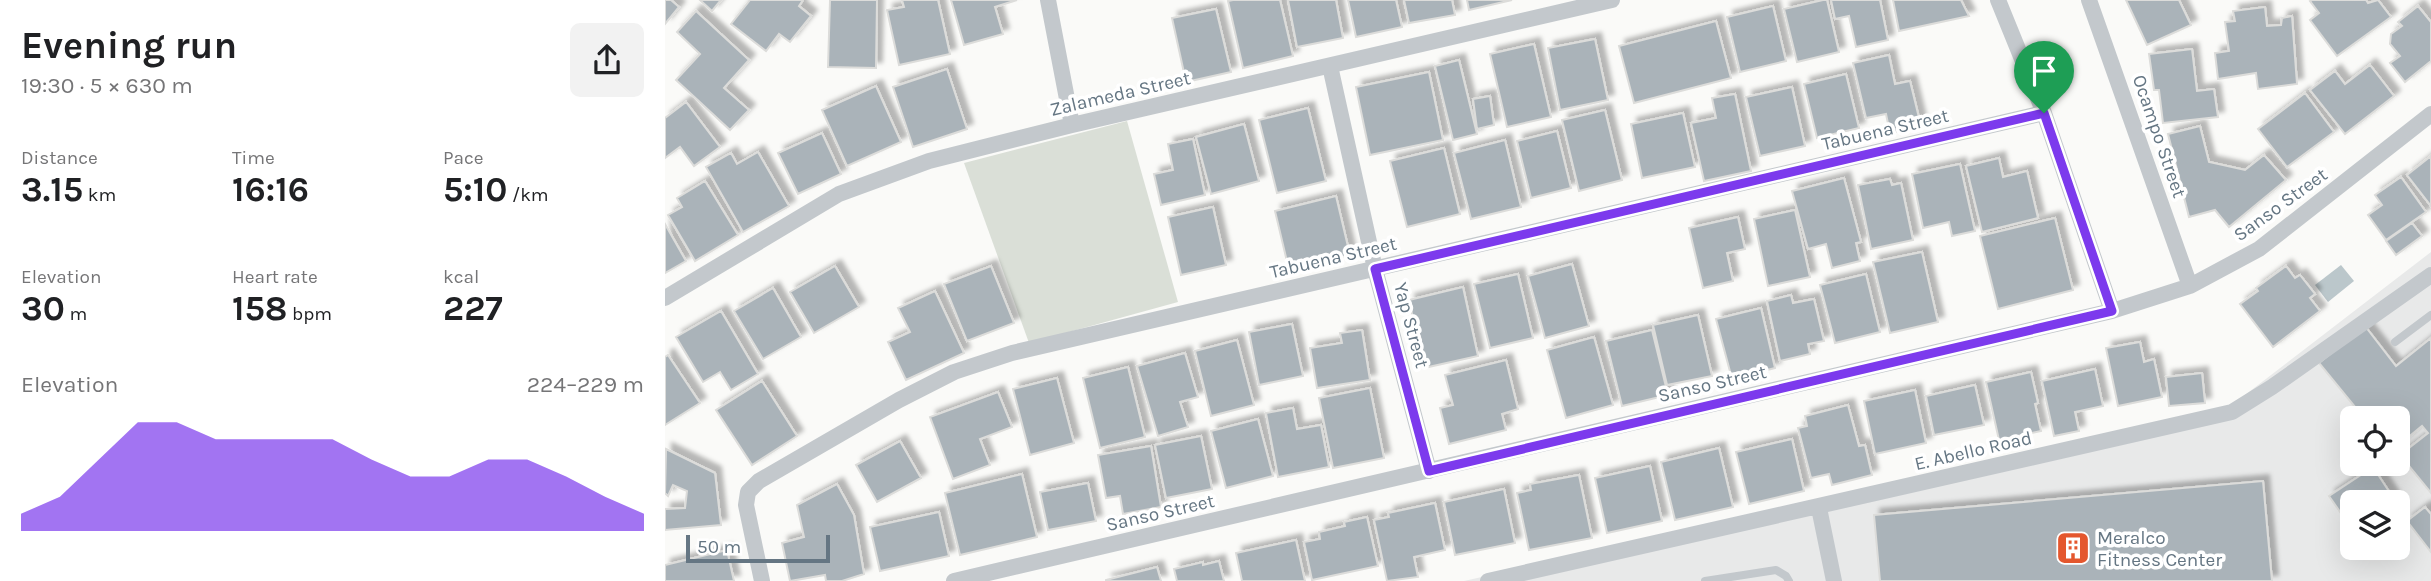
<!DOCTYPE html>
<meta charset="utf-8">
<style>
:root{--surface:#fff;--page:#f2f2f2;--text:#202124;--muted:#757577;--accent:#7c3aed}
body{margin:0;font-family:Karla,sans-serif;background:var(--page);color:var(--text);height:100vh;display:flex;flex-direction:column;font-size:26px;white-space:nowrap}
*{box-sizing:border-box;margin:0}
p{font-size:23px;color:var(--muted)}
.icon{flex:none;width:38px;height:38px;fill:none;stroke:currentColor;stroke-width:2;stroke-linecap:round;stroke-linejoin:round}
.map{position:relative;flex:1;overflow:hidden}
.details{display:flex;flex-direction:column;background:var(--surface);width:665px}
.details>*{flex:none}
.tools{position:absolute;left:1675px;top:406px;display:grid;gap:14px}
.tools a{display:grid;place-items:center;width:70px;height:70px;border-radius:10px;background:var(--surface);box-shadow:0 7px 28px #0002;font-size:35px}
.scale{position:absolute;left:21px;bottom:18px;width:144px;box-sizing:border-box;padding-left:7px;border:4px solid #657683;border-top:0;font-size:19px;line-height:24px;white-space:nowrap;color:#657683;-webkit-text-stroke:5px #fff;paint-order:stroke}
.pin{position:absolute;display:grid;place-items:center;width:60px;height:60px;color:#fff;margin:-72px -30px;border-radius:50% 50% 50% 0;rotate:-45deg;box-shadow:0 0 7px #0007}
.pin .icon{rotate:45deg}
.round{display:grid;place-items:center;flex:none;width:74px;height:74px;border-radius:10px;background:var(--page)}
.overview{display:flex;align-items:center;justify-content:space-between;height:119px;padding:0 21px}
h1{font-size:38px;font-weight:700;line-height:52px}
.stats{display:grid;grid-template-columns:repeat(3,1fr);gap:10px;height:119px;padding:7px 21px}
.stats div{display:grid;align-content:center}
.stats b{font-size:35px;font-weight:700}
.stats small{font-size:19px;font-weight:400}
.stats p{font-size:19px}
.chart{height:196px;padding:14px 21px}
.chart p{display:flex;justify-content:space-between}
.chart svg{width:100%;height:126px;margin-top:7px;fill:var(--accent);opacity:.7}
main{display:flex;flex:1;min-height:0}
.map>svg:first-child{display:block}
</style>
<main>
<section class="details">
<div class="overview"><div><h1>Evening run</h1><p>19:30 · 5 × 630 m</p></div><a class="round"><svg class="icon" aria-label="share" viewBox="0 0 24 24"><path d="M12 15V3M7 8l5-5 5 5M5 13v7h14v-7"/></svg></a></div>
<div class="stats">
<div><p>Distance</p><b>3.15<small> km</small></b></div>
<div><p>Time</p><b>16:16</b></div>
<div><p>Pace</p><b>5:10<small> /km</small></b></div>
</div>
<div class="stats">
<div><p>Elevation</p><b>30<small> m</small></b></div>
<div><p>Heart rate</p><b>158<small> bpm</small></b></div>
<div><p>kcal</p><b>227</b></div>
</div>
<div class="chart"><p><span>Elevation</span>224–229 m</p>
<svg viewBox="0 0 160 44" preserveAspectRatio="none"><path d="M0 44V38L10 32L20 19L30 6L40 6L50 12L60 12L70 12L80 12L90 19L100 25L110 25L120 19L130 19L140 25L150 32L160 38V44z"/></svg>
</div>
</section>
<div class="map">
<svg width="1766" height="581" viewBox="0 0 1766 581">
<defs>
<filter id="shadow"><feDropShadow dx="6" dy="-6" stdDeviation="2" flood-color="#0004"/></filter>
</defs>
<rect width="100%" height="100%" fill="#fafaf8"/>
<path fill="#e8e9e9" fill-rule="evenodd" d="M 1766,252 L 1766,581 L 799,581 L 1563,408 ZM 1687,418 L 1732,418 L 1732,464 L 1687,464 ZM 1687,502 L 1732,502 L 1732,548 L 1687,548 Z"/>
<path fill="#dadfd7" d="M 462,121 L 513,302 L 364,343 L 299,163 Z"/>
<path fill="#bbc7cb" d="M 1676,265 L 1689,281 L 1663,302 L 1650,285 Z"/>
<path fill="#aab3b9" stroke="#dcdcda" stroke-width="2" filter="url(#shadow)" d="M 0,0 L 6,0 L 14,7 L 0,24 Z
M 35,0 L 56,0 L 47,11 Z
M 85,0 L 138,0 L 134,6 L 146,16 L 125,42 L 114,34 L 101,51 L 66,24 Z
M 165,0 L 212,0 L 211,68 L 163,67 Z
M 237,0 L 273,0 L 285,54 L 234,65 L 222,10 L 239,7 Z
M 286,0 L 352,0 L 330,7 L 338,34 L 299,45 Z
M 568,0 L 615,0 L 628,56 L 578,68 L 563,1 Z
M 623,0 L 671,0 L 678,38 L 632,47 Z
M 683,0 L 731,0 L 737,27 L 691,37 Z
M 739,0 L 787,0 L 790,15 L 744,23 Z
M 802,0 L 847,0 L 804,10 Z
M 1158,0 L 1162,0 L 1174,52 L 1132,62 L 1119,9 Z
M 1166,0 L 1215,0 L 1223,40 L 1191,47 L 1184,16 L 1170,19 Z
M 1228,0 L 1296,0 L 1304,16 L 1234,31 Z
M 1461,0 L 1514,0 L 1526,25 L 1482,45 Z
M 1647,0 L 1701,0 L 1703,3 L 1713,0 L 1726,17 L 1672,56 L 1645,20 L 1654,13 L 1645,1 Z
M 1108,6 L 1121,61 L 1075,72 L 1062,17 Z
M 1753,6 L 1766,22 L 1766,61 L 1740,82 L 1725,63 L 1735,56 L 1725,44 L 1726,34 L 1737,26 L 1733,22 Z
M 1600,7 L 1602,26 L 1616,25 L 1617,18 L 1627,16 L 1632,84 L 1593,89 L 1591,73 L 1553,79 L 1550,53 L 1564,51 L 1560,22 L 1570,21 L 1568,11 Z
M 551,9 L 566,72 L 521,82 L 507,18 Z
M 31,11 L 84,60 L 59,88 L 84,110 L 65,130 L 11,80 L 35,54 L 12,32 Z
M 1051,21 L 1066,78 L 969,103 L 954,46 Z
M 930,39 L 943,100 L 895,110 L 883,48 Z
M 869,44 L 886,117 L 842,127 L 825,54 Z
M 1527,49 L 1532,91 L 1549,89 L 1553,117 L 1498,123 L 1494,90 L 1489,90 L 1484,54 Z
M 1224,55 L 1230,84 L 1245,81 L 1256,126 L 1225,133 L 1221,114 L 1201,118 L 1188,63 Z
M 794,60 L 812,134 L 788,140 L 770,66 Z
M 1705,65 L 1729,96 L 1680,134 L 1645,90 L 1670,71 L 1680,84 Z
M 282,69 L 302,129 L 248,147 L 228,87 Z
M 764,72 L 778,140 L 705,155 L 691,87 Z
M 1181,74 L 1194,128 L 1152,138 L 1139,84 Z
M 211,86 L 236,142 L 182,166 L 157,110 Z
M 1127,87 L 1140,146 L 1095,156 L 1081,97 Z
M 1640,93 L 1669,132 L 1622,167 L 1593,129 Z
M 1070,94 L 1086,171 L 1039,181 L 1026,123 L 1051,118 L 1047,98 Z
M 825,96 L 829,125 L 812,129 L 808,99 Z
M 21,102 L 55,147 L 29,166 L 15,147 L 0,158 L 0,118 Z
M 643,108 L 661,181 L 612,193 L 594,120 Z
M 940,110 L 957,180 L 914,191 L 897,120 Z
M 1018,113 L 1030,167 L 977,178 L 966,124 Z
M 579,124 L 594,181 L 546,194 L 531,137 Z
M 1535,126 L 1544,162 L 1580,170 L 1599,155 L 1621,180 L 1564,227 L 1550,210 L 1524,217 L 1503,134 Z
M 892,131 L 906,188 L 866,198 L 852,141 Z
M 157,133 L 176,174 L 133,194 L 113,153 Z
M 528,139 L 540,195 L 496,205 L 489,174 L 508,170 L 503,144 Z
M 840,140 L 856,207 L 806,219 L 789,153 Z
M 779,148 L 795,214 L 742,227 L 725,161 Z
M 93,152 L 124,206 L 78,232 L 41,167 L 66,153 L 72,164 Z
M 1766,156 L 1766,206 L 1742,175 Z
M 1334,158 L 1338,177 L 1362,171 L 1373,218 L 1317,232 L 1301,166 Z
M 1295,164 L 1310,231 L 1287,236 L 1284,222 L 1258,228 L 1247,174 Z
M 1736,177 L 1761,212 L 1721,240 L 1703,215 L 1717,205 L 1710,195 Z
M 1179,178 L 1196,242 L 1191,243 L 1195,261 L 1167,268 L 1161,244 L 1143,249 L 1127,191 Z
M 1225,179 L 1227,185 L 1236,183 L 1248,240 L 1206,249 L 1193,185 Z
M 40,181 L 73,235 L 30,261 L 3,215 L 17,207 L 12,198 Z
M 671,196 L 685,255 L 624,270 L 610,211 Z
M 548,207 L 561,265 L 516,275 L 503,217 Z
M 1130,210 L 1145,277 L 1103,286 L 1089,219 Z
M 1073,217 L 1080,249 L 1062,253 L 1068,281 L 1038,288 L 1024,228 Z
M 1390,218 L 1408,290 L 1333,309 L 1315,236 Z
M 1747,223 L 1757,236 L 1731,255 L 1721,241 Z
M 0,224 L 21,261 L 0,273 Z
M 1257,252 L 1273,322 L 1225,333 L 1208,262 Z
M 907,264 L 924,326 L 880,338 L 863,276 Z
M 170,266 L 194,307 L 149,333 L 125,292 Z
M 326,266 L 349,323 L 302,341 L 279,284 Z
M 1621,266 L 1630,278 L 1635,275 L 1650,294 L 1645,298 L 1655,311 L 1608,347 L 1575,304 L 1593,291 L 1591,288 Z
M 853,274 L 868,338 L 825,348 L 809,284 Z
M 1201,274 L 1215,332 L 1170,343 L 1155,285 Z
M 798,287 L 813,356 L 759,368 L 744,300 Z
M 108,288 L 136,337 L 98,359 L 69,311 Z
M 270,291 L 299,353 L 241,380 L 223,342 L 245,332 L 233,308 Z
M 1126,295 L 1128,303 L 1149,299 L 1159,341 L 1143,344 L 1145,354 L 1115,361 L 1102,301 Z
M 1096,308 L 1110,368 L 1067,379 L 1051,319 Z
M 56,311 L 93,374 L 66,390 L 55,372 L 38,382 L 11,337 Z
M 1033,315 L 1047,376 L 1002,385 L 988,325 Z
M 627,324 L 638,376 L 594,385 L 584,332 Z
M 1700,326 L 1731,366 L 1766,338 L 1766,493 L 1735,455 L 1763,433 L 1757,426 L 1735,444 L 1732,440 L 1732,418 L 1699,418 L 1654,363 Z
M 697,330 L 705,380 L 652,388 L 645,348 L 677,343 L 675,333 Z
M 987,330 L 1003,395 L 957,406 L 941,341 Z
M 929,337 L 948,405 L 901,418 L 882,350 Z
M 572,340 L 589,405 L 546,416 L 530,351 Z
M 1475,342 L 1479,362 L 1489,359 L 1497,397 L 1453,406 L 1441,348 Z
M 520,353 L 533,397 L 515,402 L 523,427 L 493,436 L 472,366 Z
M 3,355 L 35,403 L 0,425 L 0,357 Z
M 841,360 L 853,409 L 837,414 L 841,430 L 784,444 L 775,408 L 788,405 L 780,375 Z
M 463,367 L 480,437 L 435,448 L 418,378 Z
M 1430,369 L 1438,406 L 1410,412 L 1414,431 L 1389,436 L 1377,381 Z
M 1366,372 L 1373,403 L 1370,404 L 1376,431 L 1334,440 L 1321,382 Z
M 1537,373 L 1540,403 L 1504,406 L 1501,377 Z
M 392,378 L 409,443 L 365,455 L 348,389 Z
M 97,381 L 132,436 L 87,465 L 51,410 Z
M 1310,385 L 1319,425 L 1269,435 L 1261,396 Z
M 705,388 L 719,458 L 668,468 L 654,398 Z
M 1250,390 L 1261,443 L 1210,454 L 1199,401 Z
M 333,392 L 347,427 L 315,439 L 325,465 L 288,479 L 265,417 Z
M 1183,405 L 1194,446 L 1200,445 L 1207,475 L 1167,485 L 1164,474 L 1146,478 L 1133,428 L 1142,426 L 1140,416 Z
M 628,408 L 632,429 L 656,425 L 664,467 L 613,477 L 601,413 Z
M 593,419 L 608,476 L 561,488 L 546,431 Z
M 536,436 L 547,489 L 501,498 L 490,445 Z
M 1127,439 L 1139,491 L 1084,504 L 1071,452 Z
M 235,441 L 256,478 L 212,502 L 191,465 Z
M 486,446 L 496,507 L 458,514 L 455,496 L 441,498 L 433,455 Z
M 1054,448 L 1068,507 L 1010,520 L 996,462 Z
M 1,449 L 50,473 L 56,525 L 0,530 L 0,509 L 20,508 L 22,491 L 8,485 L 3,496 L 0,493 Z
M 985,466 L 997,521 L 942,533 L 930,478 Z
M 1708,467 L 1731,502 L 1687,502 L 1687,529 L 1664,496 Z
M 357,474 L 372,537 L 295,555 L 280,493 Z
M 914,475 L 927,538 L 864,550 L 852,493 L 866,490 L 865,484 Z
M 1598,481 L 1607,581 L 1215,581 L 1209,515 Z
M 423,483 L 431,521 L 383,530 L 375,492 Z
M 172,484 L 189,515 L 199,574 L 177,581 L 161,581 L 160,575 L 125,581 L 117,543 L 139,537 L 132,505 Z
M 839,489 L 850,543 L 790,555 L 779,502 Z
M 770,503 L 780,550 L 749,557 L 753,577 L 722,581 L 709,520 L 724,517 L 723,513 Z
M 1760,507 L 1766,514 L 1766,552 L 1742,521 Z
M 274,512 L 284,556 L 215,571 L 205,527 Z
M 702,517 L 713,566 L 647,580 L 639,542 L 655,539 L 654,532 L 680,526 L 679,522 Z
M 631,540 L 640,581 L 577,581 L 571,553 Z
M 62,550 L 69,581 L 0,581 L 0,565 Z
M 554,561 L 559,581 L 512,581 L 509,569 L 538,562 L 538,565 Z
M 492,567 L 496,581 L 441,581 L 441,580 Z"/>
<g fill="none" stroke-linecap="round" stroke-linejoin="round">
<path stroke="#c3c8cc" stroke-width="8" d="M 1730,342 L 1766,315
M 1040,581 L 1111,570 L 1121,576 L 1124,581"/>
<path stroke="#c3c8cc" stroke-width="16" d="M 383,0 L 407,125
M 1333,0 L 1379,113 L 1447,311
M 1424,0 L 1525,286
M 665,66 L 710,269 L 764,471
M 0,298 L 174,194 L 264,161 L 407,125 L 947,0
M 1154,508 L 1169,581
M 97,581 L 81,505 L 83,492 L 94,481 L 234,400 L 289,372 L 347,353 L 1379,113
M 289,581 L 1447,311 L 1525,286 L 1594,249 L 1766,114
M 823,581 L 1567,412 L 1607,387 L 1766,275"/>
</g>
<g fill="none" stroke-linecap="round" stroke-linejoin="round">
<g stroke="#fff" stroke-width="14">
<path id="route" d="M 1379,113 L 1447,311 L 764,471 L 710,269 Z"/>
</g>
<use href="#route" stroke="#7c3aed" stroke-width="9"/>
</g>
<defs>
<g id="building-square" transform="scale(1.75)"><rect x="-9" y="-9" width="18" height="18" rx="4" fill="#e4572e" stroke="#fff"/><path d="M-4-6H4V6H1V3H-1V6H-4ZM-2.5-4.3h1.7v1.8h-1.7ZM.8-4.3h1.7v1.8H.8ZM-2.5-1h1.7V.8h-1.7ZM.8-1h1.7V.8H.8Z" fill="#fff"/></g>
</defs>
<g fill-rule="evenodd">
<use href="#building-square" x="1408" y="548"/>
</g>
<g text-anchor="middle" stroke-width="7" stroke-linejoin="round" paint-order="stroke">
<g font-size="19" fill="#657683" stroke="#fff">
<text transform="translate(455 93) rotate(-13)" y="7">Zalameda Street</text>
<text transform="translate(1220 129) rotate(-13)" y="7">Tabuena Street</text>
<text transform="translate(1495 136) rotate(71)" y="7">Ocampo Street</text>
<text transform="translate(1615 204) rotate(-36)" y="7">Sanso Street</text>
<text transform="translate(668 257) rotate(-13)" y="7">Tabuena Street</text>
<text transform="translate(747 325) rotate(75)" y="7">Yap Street</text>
<text transform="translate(1047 383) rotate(-13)" y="7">Sanso Street</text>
<text transform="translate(1308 450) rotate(-13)" y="7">E. Abello Road</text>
<text transform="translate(495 512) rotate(-13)" y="7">Sanso Street</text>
</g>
<g font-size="19" fill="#657683" stroke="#fff" text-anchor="start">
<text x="1432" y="544">Meralco<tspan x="1432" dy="22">Fitness Center</tspan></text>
</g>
</g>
</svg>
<div class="tools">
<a><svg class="icon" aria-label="locate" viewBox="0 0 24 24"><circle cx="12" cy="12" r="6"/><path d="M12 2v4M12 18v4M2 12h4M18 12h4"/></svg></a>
<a><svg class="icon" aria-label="layers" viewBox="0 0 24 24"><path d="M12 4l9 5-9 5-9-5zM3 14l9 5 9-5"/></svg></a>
</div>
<div class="scale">50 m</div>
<div class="pin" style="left:1379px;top:113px;background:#1e9e55"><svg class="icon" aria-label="arrive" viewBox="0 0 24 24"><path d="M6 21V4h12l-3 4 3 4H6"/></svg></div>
</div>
</main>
